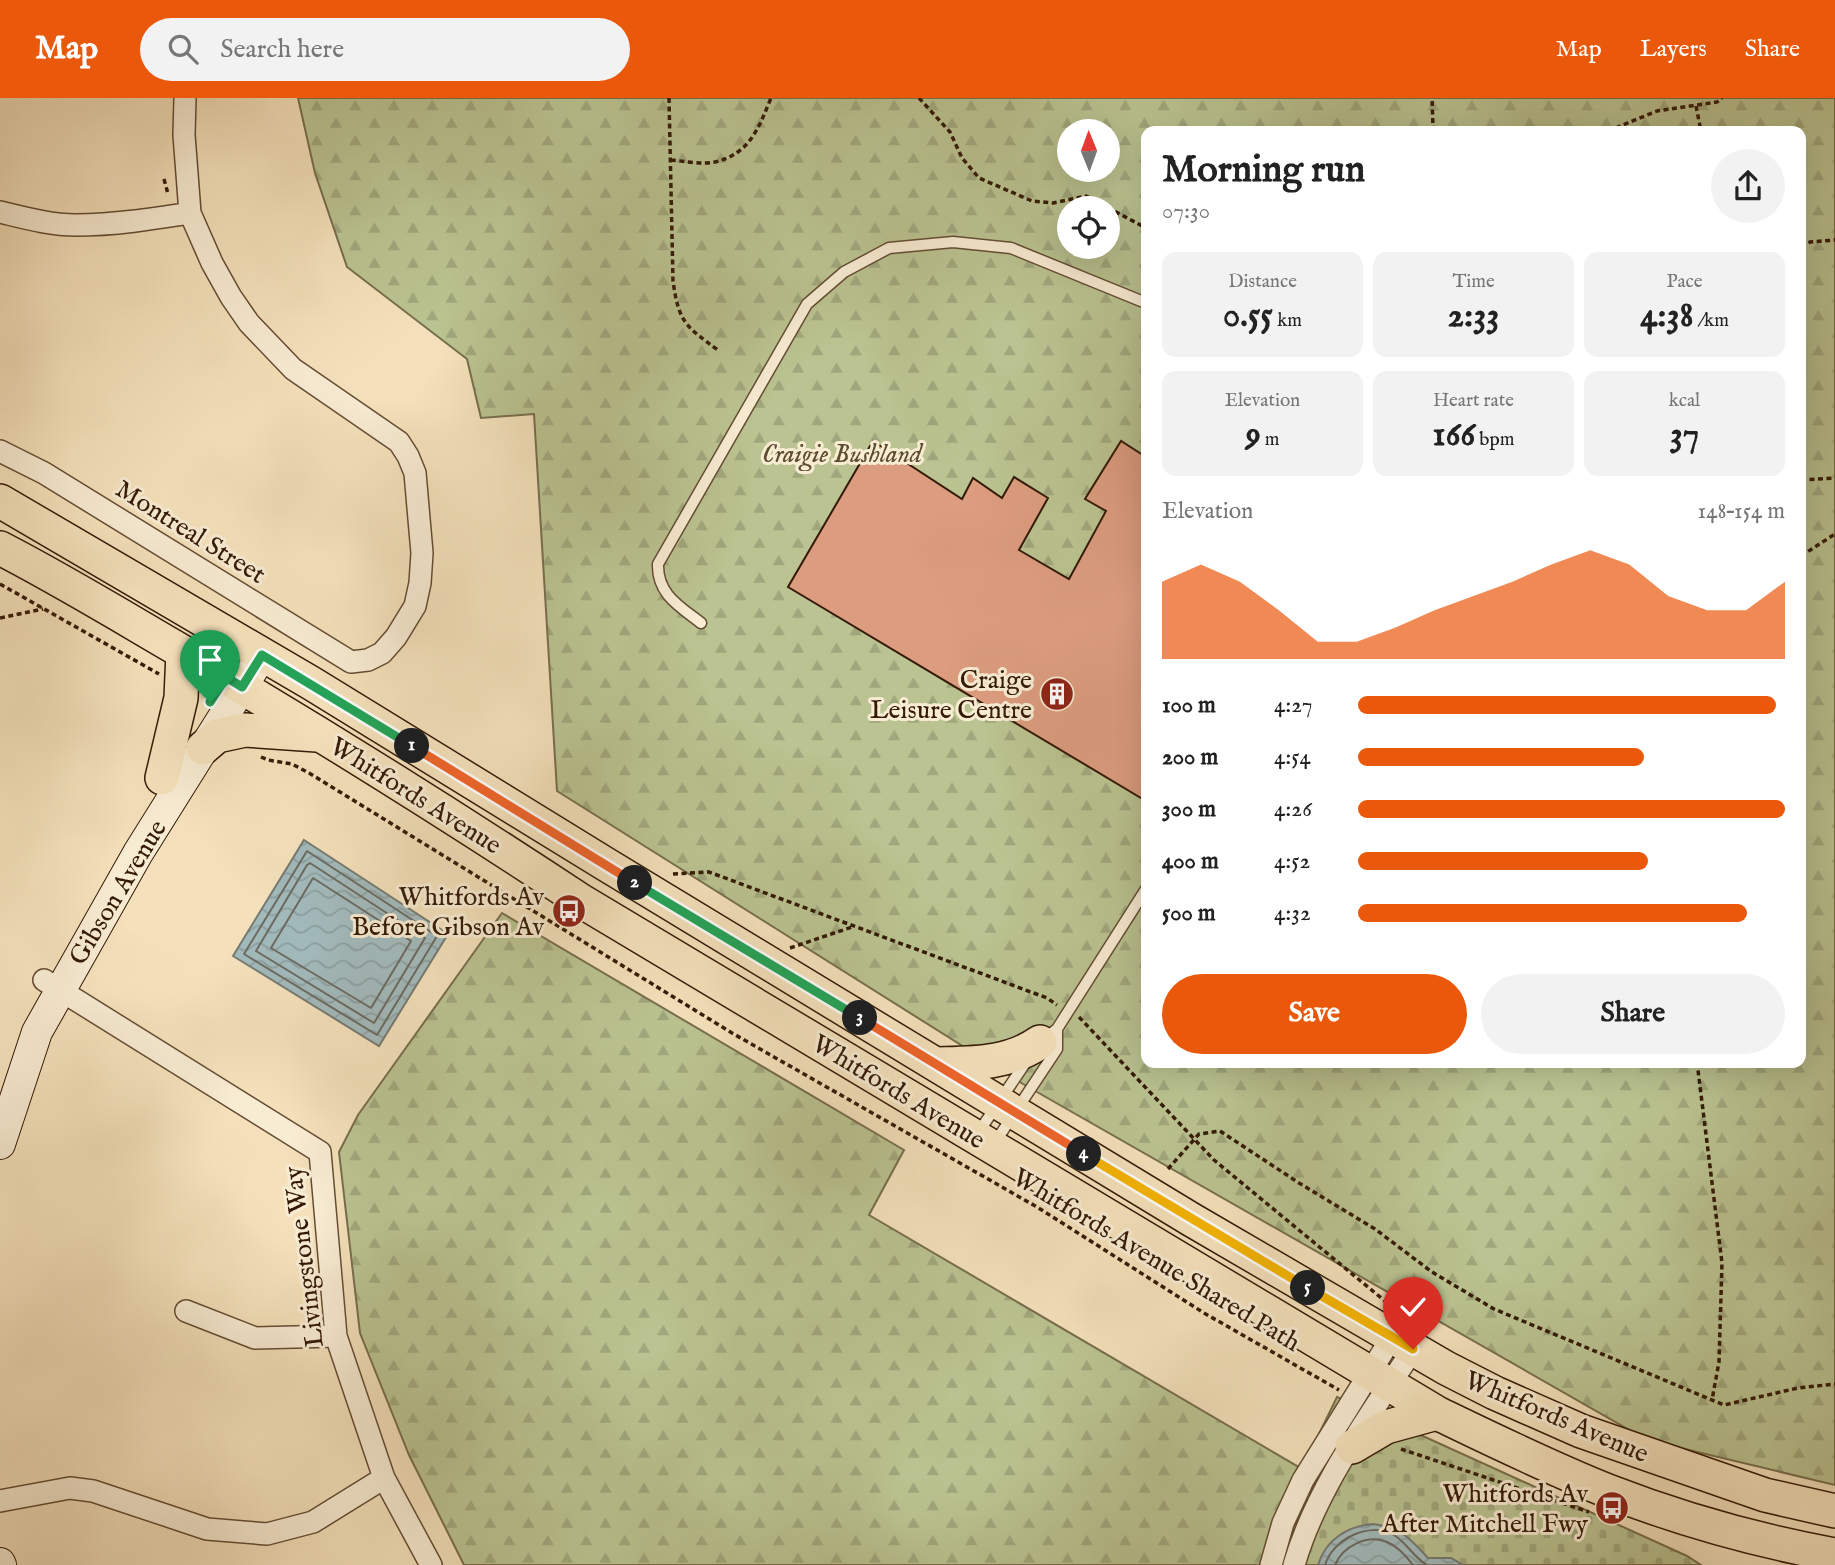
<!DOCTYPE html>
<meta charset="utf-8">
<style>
:root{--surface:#fff;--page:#f2f2f2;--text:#222;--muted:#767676;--accent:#ea580c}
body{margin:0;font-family:"IM FELL English",serif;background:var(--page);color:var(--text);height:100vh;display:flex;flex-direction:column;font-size:26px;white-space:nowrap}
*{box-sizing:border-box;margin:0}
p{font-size:23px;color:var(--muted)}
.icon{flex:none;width:38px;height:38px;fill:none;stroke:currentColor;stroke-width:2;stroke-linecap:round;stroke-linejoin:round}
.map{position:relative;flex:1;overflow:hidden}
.details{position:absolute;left:1141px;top:28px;width:665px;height:942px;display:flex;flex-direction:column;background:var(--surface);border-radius:14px;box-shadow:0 7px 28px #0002}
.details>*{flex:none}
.needle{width:46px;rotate:359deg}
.fabs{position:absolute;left:1057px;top:21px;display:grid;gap:14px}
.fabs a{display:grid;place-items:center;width:63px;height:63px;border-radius:50%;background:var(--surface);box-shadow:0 7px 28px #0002;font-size:35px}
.pin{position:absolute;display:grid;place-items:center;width:60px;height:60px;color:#fff;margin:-72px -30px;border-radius:50% 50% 50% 0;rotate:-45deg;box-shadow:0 0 7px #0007}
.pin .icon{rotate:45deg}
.km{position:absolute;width:35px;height:35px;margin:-18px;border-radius:50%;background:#222;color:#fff;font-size:19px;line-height:35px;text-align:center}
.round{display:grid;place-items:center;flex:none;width:74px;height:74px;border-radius:37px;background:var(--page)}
.overview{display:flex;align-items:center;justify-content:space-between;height:119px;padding:0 21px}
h1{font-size:38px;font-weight:800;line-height:52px}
.stats{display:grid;grid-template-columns:repeat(3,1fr);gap:10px;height:119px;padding:7px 21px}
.stats div{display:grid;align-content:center;border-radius:14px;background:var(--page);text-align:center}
.stats b{font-size:35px;font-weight:800}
.stats small{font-size:19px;font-weight:400}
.stats p{font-size:19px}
.chart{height:196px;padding:14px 21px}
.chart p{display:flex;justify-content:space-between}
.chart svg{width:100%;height:126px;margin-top:7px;fill:var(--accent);opacity:.7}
.button{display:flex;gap:14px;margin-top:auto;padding:14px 21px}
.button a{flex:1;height:80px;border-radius:42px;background:var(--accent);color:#fff;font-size:28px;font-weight:800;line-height:80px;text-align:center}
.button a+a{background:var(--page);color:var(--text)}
ul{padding:0 21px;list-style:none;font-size:23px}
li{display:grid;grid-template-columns:112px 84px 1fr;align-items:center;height:52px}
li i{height:18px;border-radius:9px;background:var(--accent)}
header{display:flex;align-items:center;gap:42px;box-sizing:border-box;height:98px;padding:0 35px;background:var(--accent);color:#fff}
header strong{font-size:33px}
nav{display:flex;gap:38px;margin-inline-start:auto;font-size:24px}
.search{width:490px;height:63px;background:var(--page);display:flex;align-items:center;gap:18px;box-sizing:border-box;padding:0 24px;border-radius:38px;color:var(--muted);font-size:26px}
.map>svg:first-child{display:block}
</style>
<header>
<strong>Map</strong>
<div class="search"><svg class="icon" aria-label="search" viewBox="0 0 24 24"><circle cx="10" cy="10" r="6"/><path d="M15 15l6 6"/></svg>Search here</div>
<nav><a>Map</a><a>Layers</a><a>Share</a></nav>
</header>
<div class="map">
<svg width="1835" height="1467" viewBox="0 0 1835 1467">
<defs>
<pattern id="forest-firs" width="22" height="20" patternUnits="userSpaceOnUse" patternTransform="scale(1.75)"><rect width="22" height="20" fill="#bac391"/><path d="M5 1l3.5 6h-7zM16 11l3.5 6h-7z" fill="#a0a77c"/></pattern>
<pattern id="cemetery-stones" width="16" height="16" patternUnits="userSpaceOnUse" patternTransform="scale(1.75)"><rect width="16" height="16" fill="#bac391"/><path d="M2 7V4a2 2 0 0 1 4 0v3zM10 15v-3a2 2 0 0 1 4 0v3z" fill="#a0a77c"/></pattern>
<pattern id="water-waves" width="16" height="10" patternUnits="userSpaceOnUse" patternTransform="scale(1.75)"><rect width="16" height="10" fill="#a2babc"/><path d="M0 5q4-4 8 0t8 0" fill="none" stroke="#8c9fa0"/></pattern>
</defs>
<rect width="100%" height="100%" fill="#f4e1bb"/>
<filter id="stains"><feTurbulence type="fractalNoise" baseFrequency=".00286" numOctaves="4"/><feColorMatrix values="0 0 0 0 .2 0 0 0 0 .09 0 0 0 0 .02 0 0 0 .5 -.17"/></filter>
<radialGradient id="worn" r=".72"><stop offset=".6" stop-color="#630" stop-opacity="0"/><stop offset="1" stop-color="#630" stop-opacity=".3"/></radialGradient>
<path fill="url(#forest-firs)" stroke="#776e4c" stroke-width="2" fill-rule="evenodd" d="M 298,0 L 1835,0 L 1835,1387 L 1647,1342 L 1023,986 L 557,693 L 534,316 L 481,320 L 467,261 L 347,169 L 315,75 ZM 1069,33 L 1108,33 L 1108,72 L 1069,72 ZM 1146,33 L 1801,33 L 1801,964 L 1146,964 ZM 1069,110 L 1108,110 L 1108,149 L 1069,149 Z
M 502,815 L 904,1052 L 869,1117 L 1302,1371 L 1262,1467 L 464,1467 L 409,1357 L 360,1235 L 339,1054 L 358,1017 Z"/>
<path fill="url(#cemetery-stones)" stroke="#776e4c" stroke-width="2" d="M 1337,1299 L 1687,1458 L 1701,1467 L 1262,1467 L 1271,1434 Z"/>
<path fill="url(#water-waves)" stroke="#767a73" stroke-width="2" d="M 304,742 L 448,836 L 379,948 L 233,858 Z
M 1373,1426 C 1403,1430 1408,1439 1428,1460 L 1451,1460 L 1463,1467 L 1318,1467 C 1326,1441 1348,1428 1373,1426 Z"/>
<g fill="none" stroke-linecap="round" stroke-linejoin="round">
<path stroke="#6b6a61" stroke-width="2" d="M 307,753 L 437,838 L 377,937 L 244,856 Z
M 310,765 L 425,840 L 374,925 L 256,853 L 307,767 Z
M 313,780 L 411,843 L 371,910 L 271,850 Z
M 1325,1467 C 1333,1441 1369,1423 1394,1437 C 1407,1445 1414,1460 1427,1467
M 1335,1467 C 1343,1448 1367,1436 1387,1444 C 1397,1448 1407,1459 1413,1467"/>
</g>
<path fill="#dc9c7f" stroke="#341a06" stroke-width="2" d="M 873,343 L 962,401 L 973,380 L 1002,400 L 1014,379 L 1048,400 L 1019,452 L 1069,481 L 1106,413 L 1085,401 L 1121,343 L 1146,359 L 1146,703 L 788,489 Z"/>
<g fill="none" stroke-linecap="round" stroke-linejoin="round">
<g stroke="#644c33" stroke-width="13">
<path id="service" d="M 701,525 C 679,508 657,496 658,466 L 807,206 L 844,174 L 889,150 L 953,144 L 1011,150 L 1146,205
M 1041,943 L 1057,931 L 1146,791
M 978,1035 L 1028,961
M 994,1046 L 1057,951 L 1057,931"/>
</g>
<g stroke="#644c33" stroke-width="24">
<path id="minor" d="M 0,114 C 25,120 50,127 76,127 C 114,127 152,121 190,115
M 0,353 L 44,375 L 351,564 L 368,562 L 382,555 L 396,539 L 415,508 L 420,485 L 422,455 L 415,375 L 408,358 L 399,344 L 293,271 L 249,225 L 231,199 L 212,165 L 190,115 L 184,37 L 185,0
M 186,1213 L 255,1240 L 336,1238
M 384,1380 L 431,1467
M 0,1403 L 70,1390 L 93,1393 L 207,1431 L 267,1436 L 313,1424 L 384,1380 L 336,1238 L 320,1054 L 44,882
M 1271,1467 L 1283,1425 L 1303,1382 L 1392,1239
M 1294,1467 C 1316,1390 1370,1318 1413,1251"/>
</g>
<g stroke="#341a06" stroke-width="32">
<path id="secondary" d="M 0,1046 L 37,934 L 138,755 L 262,557
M 0,1465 L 1,1467"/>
</g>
<g stroke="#341a06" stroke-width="36">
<path id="primary" d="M 0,403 L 311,585 L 607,767 L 1192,1122 L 1446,1270 L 1495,1295 L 1581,1333 L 1765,1397 L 1835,1413
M 0,450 C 62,482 121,518 181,553 C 317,633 451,717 583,804 L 1437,1315 C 1493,1342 1550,1370 1608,1393 C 1680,1421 1759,1443 1835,1457
M 203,650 L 217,638 L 245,632 L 317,637
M 162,680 L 181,600 L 183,554
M 937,966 C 973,965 1009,966 1040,944
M 1352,1349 L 1386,1329 L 1437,1315"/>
</g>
<path stroke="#341a06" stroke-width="3.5" stroke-dasharray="5 3.5" stroke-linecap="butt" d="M 669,0 L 673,183 C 679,226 686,228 719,253
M 919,0 L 950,34 L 962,60 L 979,80 L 1032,103 L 1053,105 L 1086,98 L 1146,130
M 1696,8 L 1701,33
M 1433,29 L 1443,33
M 1431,33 L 1433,29 L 1432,0
M 1608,33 L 1657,13 L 1717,4 L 1722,0
M 671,62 C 684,63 702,67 715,64 C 750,56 759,29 771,0
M 164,81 L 168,96
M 1801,149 L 1810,144 L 1835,142
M 1801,382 L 1835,380
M 1801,458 L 1835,436
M 0,486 L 159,576
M 0,520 L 43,511
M 261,659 L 268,662 L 292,666 L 309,675 L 732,935 L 1037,1109 L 1204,1215 L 1339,1292
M 673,776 L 709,774 L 1047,900 L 1057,907
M 790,850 L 852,829
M 1079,919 L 1214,1062 L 1391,1208
M 1697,964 L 1722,1165 L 1719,1264 L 1712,1302
M 1168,1071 L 1199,1036 L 1220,1033 L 1299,1085 L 1375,1131 L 1432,1174 L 1494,1211 L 1724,1307 L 1798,1290 L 1835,1286
M 1401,1351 L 1589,1414"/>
<use href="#service" stroke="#f8ecd3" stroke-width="10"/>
<use href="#minor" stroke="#f8ecd3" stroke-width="21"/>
<use href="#secondary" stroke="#f8ecd3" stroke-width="30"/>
<use href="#primary" stroke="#f4e1bb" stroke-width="33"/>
</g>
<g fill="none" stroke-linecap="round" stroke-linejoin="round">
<g stroke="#fff" stroke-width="14">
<path id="split-1" d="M 210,604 L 226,579 L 242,589 L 262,557 L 412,648"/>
</g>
<g stroke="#fff" stroke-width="14">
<path id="split-2" d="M 412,648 L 635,785"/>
</g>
<g stroke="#fff" stroke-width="14">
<path id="split-3" d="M 635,785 L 860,920"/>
</g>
<g stroke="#fff" stroke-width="14">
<path id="split-4" d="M 860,920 L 1084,1056"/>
</g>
<g stroke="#fff" stroke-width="14">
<path id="split-5" d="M 1084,1056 L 1308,1190"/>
</g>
<g stroke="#fff" stroke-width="14">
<path id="split-6" d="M 1308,1190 L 1413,1251"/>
</g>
<use href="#split-1" stroke="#22a559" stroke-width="9"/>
<use href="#split-2" stroke="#f0652b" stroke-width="9"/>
<use href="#split-3" stroke="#22a559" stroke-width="9"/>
<use href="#split-4" stroke="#f0652b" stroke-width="9"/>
<use href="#split-5" stroke="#f5b400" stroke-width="9"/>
<use href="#split-6" stroke="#f5b400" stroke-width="9"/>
</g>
<defs>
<g id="building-disc" transform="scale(1.75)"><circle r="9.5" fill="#8f2418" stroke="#f8ecd3"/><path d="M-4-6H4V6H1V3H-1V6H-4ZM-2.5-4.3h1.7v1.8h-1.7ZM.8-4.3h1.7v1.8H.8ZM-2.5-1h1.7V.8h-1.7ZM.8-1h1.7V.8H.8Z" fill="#fff"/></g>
<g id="bus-disc" transform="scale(1.75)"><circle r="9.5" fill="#8f2418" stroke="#f8ecd3"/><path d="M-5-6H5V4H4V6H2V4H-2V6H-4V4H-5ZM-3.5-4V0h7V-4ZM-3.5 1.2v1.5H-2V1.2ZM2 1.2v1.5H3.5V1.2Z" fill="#fff"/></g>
</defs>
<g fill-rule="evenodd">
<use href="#building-disc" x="1057" y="596"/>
<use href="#bus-disc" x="569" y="813"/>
<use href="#bus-disc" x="1612" y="1410"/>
</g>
<g text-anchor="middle" stroke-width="6" stroke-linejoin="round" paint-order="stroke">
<g font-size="26" font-style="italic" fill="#5c4d30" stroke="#f8ecd3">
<text x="842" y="364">Craigie Bushland</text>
</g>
<g font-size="26" fill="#341a06" stroke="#f8ecd3">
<text transform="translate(191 433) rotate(32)" y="9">Montreal Street</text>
<text transform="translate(416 697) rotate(32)" y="9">Whitfords Avenue</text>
<text transform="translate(117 794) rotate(-59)" y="9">Gibson Avenue</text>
<text transform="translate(899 993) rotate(31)" y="9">Whitfords Avenue</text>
<text transform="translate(303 1159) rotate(-97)" y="9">Livingstone Way</text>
<text transform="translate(1157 1161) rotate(31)" y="9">Whitfords Avenue Shared Path</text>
<text transform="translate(1557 1318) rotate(23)" y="9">Whitfords Avenue</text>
</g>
<g font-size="26" fill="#341a06" stroke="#f8ecd3" text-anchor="end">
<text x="1032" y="590">Craige<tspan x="1032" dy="30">Leisure Centre</tspan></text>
<text x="544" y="807">Whitfords Av<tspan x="544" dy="30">Before Gibson Av</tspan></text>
<text x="1588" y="1404">Whitfords Av<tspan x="1588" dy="30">After Mitchell Fwy</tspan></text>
</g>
</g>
<rect width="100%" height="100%" filter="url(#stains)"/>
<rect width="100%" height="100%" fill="url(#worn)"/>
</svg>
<div class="fabs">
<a><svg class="needle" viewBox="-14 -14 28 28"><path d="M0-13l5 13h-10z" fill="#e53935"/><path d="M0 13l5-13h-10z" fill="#767676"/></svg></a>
<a><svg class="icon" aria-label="locate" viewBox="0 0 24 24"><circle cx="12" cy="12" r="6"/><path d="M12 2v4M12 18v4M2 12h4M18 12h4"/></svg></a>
</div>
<div class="pin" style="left:210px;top:604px;background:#1e9e55"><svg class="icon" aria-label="arrive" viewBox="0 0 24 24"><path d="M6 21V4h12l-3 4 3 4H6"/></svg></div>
<div class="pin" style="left:1413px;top:1251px;background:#d93025"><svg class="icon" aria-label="check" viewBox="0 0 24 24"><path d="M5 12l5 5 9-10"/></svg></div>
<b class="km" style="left:412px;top:648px">1</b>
<b class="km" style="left:635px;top:785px">2</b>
<b class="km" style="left:860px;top:920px">3</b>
<b class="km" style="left:1084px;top:1056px">4</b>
<b class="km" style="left:1308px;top:1190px">5</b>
<section class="details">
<div class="overview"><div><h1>Morning run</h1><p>07:30</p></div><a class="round"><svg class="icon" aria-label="share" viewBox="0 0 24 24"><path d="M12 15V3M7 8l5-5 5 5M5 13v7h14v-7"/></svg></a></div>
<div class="stats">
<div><p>Distance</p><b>0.55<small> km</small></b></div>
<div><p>Time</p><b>2:33</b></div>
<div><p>Pace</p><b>4:38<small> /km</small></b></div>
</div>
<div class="stats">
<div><p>Elevation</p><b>9<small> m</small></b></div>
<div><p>Heart rate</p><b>166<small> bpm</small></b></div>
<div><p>kcal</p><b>37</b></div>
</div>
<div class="chart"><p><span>Elevation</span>148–154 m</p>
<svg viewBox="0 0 160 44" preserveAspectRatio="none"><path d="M0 44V17L10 11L20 17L30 27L40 38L50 38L60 33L70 27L80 22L90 17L100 11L110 6L120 11L130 22L140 27L150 27L160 17V44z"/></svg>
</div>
<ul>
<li><b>100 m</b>4:27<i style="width:98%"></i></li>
<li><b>200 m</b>4:54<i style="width:67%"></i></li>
<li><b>300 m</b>4:26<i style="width:100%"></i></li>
<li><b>400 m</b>4:52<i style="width:68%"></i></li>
<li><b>500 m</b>4:32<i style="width:91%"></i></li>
</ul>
<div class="button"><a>Save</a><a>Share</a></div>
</section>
</div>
